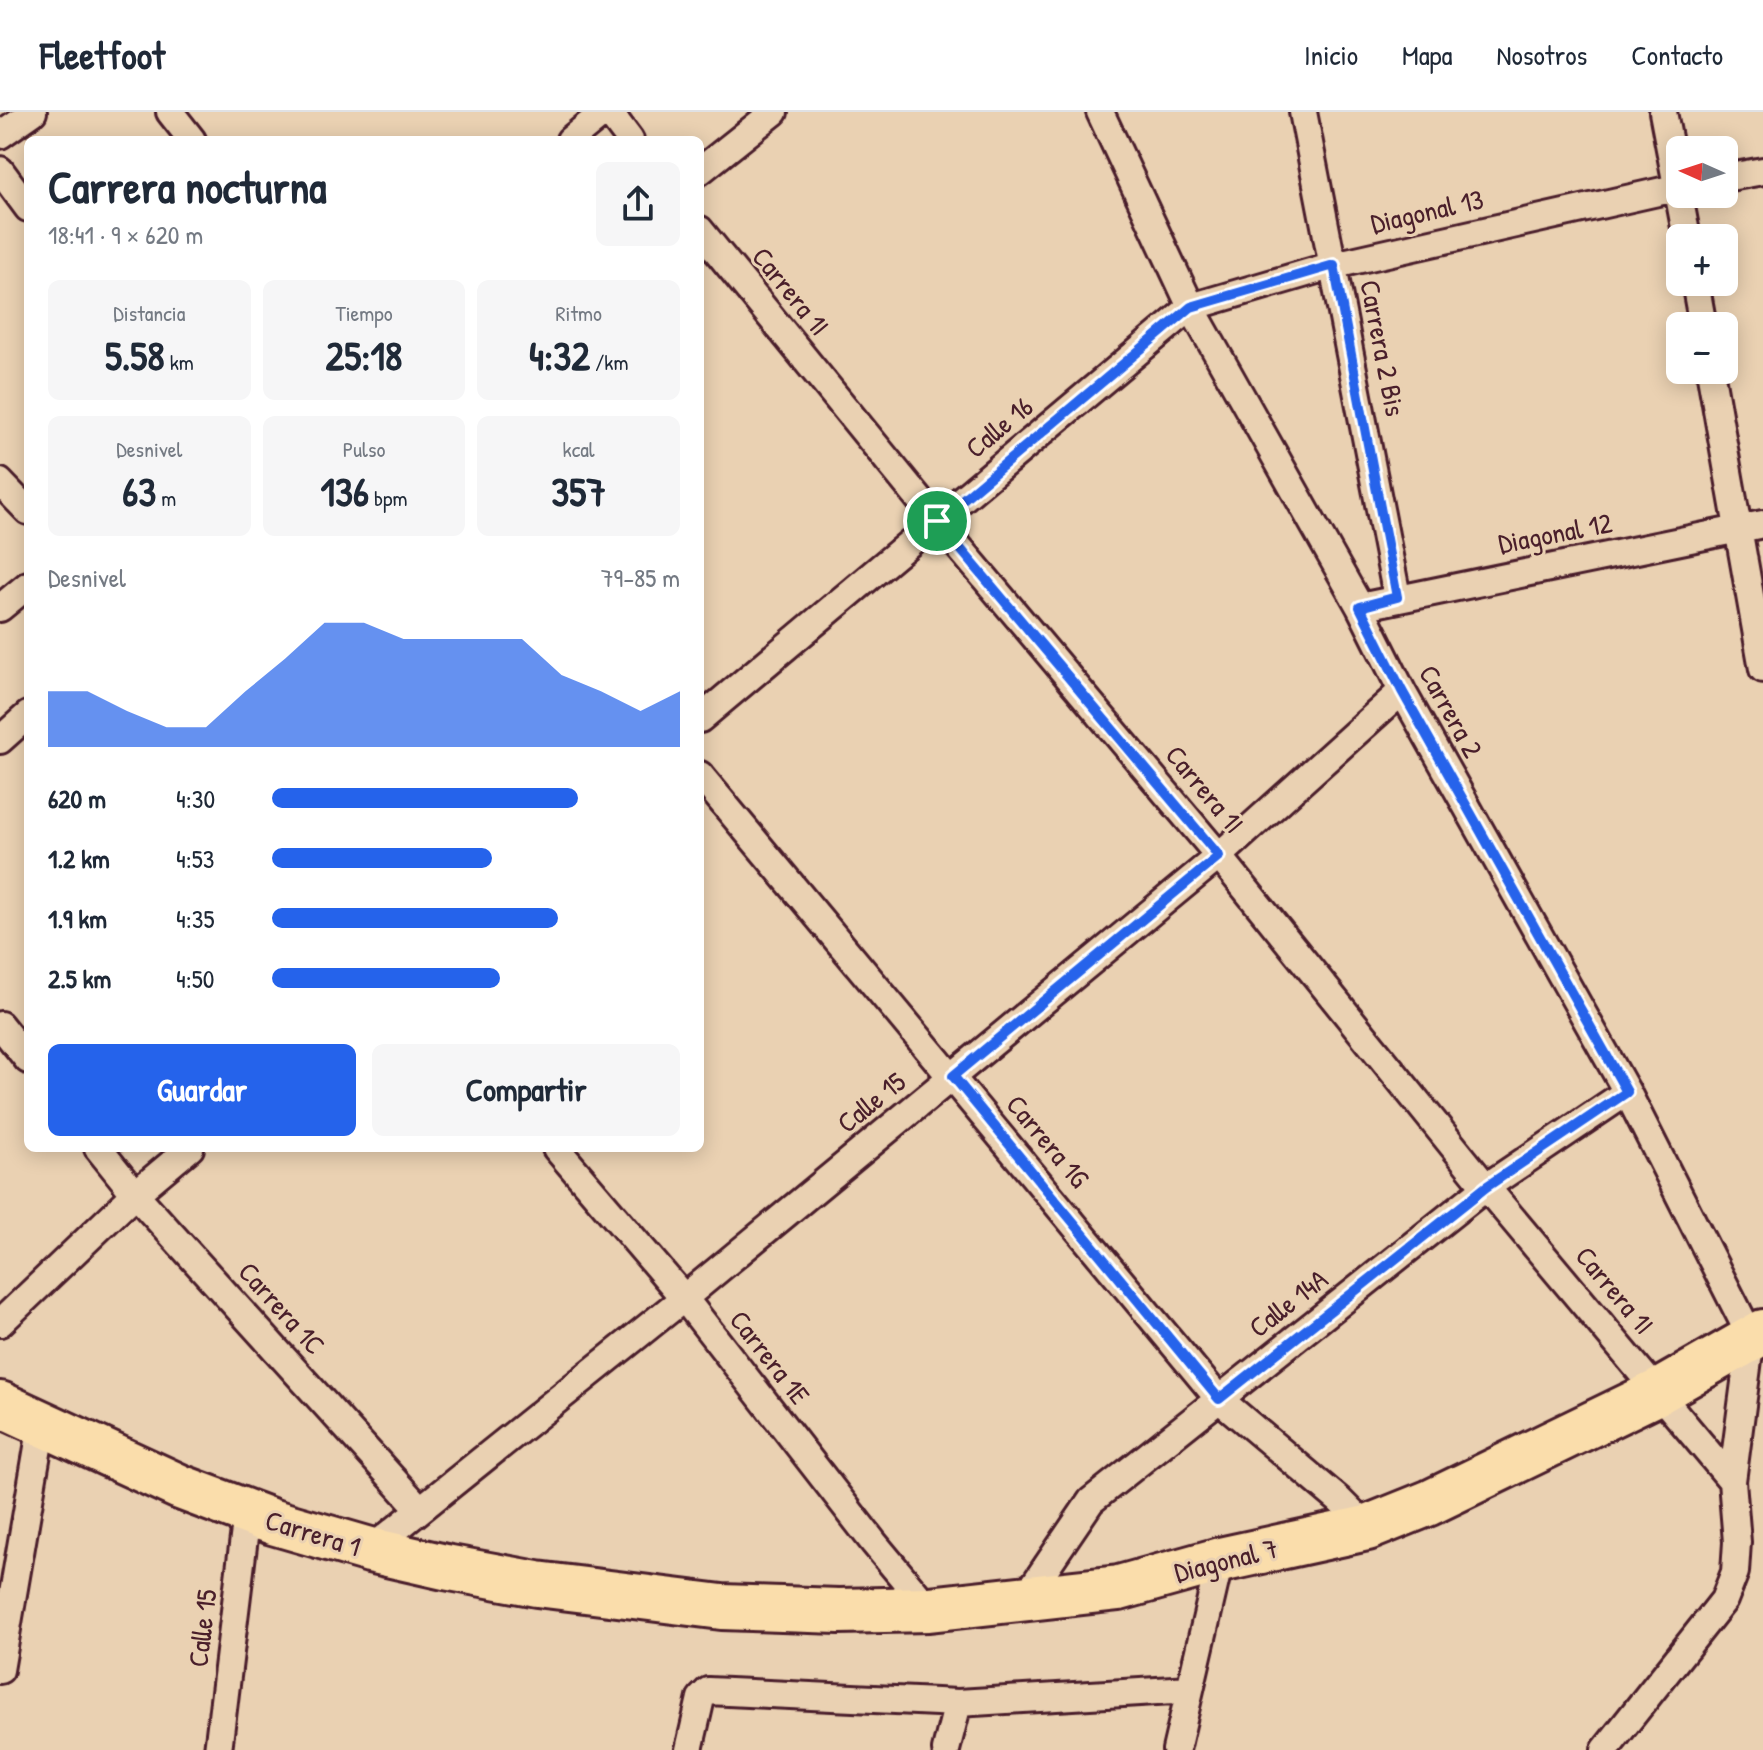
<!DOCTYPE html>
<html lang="es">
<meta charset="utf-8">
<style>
:root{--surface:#fff;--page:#f6f6f7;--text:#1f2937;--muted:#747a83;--line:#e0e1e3;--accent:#2563eb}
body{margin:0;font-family:"Patrick Hand",sans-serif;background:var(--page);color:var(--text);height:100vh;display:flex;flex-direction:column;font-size:30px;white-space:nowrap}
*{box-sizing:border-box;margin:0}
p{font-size:26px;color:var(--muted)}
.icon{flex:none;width:44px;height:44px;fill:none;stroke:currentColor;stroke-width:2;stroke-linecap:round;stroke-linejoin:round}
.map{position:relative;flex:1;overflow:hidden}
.side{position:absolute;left:24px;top:24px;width:680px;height:1016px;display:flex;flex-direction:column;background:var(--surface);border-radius:12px;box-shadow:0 4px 20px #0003}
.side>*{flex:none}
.needle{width:52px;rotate:273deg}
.tools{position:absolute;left:1666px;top:24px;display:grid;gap:16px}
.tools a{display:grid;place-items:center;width:72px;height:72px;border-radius:12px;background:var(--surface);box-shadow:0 4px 20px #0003;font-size:40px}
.pin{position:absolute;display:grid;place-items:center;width:68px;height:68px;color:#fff;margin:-34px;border:4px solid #fff;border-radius:50%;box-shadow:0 2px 8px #0007}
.round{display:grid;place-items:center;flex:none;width:84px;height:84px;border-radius:12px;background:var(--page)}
.summary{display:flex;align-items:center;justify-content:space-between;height:136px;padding:0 24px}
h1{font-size:44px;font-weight:700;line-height:60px}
.metrics{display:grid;grid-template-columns:repeat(3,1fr);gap:12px;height:136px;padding:8px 24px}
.metrics div{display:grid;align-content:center;border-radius:12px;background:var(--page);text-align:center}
.metrics b{font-size:40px;font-weight:700}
.metrics small{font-size:22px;font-weight:400}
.metrics p{font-size:22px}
.chart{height:224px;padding:16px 24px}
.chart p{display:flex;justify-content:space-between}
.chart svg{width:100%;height:144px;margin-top:8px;fill:var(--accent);opacity:.7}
.button{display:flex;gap:16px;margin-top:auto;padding:16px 24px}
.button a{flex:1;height:92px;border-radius:12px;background:var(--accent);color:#fff;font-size:32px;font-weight:700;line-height:92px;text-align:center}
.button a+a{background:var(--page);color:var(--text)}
ul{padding:0 24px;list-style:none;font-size:26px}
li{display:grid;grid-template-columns:128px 96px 1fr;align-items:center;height:60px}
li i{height:20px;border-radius:10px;background:var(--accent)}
header{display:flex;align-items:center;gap:48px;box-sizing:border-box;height:112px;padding:0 40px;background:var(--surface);border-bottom:2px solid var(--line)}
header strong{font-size:38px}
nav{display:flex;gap:44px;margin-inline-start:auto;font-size:28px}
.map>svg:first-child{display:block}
</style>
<header>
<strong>Fleetfoot</strong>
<nav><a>Inicio</a><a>Mapa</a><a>Nosotros</a><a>Contacto</a></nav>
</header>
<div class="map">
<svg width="1763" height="1638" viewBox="0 0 1763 1638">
<rect width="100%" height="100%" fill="#ead1b2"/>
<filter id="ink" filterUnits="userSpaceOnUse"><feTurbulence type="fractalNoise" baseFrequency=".0125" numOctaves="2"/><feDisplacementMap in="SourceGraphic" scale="16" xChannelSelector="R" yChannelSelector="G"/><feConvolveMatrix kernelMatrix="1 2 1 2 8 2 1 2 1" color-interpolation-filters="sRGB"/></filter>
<g filter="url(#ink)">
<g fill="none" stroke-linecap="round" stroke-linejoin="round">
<g stroke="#4a1f2b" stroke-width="32">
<path id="street" d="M 170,0 L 192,28
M 609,0 L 630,28
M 1100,0 L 1191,195 L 1360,495 L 1402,579 L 1627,980 L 1751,1225 L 1732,1369 L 1737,1430 L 1735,1460 L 1724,1488 L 1605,1638
M 1303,0 L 1397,485
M 1663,0 L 1687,126
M 0,23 L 33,0
M 570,28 L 604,0
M 0,58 L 28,96
M 700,59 L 774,0
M 1724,66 L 1763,59
M 700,118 L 937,409 L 1219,744 L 1486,1075 L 1732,1369
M 1695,170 L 1703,214
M 1710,258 L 1763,557
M 0,370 L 28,399
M 1360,495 L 1763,412
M 0,496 L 28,473
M 700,607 L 1191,195 L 1334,153 L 1680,75
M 0,628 L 28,603
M 700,663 L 1219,1287 L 1339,1388 L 1367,1416
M 0,913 L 28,948
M 98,1036 L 135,1082 L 420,1397
M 556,1036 L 684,1186 L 874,1431 L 929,1497
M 0,1211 L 135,1082 L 190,1036
M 370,1438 L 684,1186 L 1219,744 L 1402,579
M 1023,1489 L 1091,1389 L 1486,1075 L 1627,980
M 0,1558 L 42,1312
M 218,1638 L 247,1401
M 689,1638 L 701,1586 L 708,1579 L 958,1591 L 1190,1577
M 946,1638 L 958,1591
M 1176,1638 L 1220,1448"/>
</g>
<g stroke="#4a1f2b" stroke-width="50">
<path id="highway" d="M 0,1292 L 180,1375 L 273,1410 L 370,1438 L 445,1455 L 537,1472 L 722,1495 L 839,1499 L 929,1497 L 1119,1476 L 1220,1448 L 1367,1416 L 1429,1391 L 1658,1280 L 1763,1220"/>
</g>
<use href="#street" stroke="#ead1b2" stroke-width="26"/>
<use href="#highway" stroke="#faddab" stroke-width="44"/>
</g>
</g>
<g fill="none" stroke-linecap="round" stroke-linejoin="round" filter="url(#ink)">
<g stroke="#fff" stroke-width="16">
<path id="route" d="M 1334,153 L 1397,485 L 1360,495 L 1402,579 L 1627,980 L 1486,1075 L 1219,1287 L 953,964 L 1219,744 L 937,409 L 1191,195 Z"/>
</g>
<use href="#route" stroke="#2563eb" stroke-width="10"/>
</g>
<g text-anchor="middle" stroke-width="6" stroke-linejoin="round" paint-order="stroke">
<g font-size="28" fill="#4a1f2b" stroke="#ead1b2">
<text transform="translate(1427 99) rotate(-13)" y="10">Diagonal 13</text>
<text transform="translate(791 179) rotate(51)" y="10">Carrera 1I</text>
<text transform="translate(1383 236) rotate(79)" y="10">Carrera 2 Bis</text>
<text transform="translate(999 315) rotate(-40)" y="10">Calle 16</text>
<text transform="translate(1555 421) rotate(-11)" y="10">Diagonal 12</text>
<text transform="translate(1451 599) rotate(61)" y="10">Carrera 2</text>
<text transform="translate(1205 677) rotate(50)" y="10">Carrera 1I</text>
<text transform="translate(871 990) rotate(-39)" y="10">Calle 15</text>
<text transform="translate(1048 1029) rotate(50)" y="10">Carrera 1G</text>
<text transform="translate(1615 1178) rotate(50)" y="10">Carrera 1I</text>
<text transform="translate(1288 1191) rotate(-38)" y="10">Calle 14A</text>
<text transform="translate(282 1196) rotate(48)" y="10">Carrera 1C</text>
<text transform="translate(770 1245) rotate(52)" y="10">Carrera 1E</text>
<text transform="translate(313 1421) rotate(17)" y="10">Carrera 1</text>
<text transform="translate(1226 1448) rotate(-14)" y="10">Diagonal 7</text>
<text transform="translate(202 1516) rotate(-83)" y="10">Calle 15</text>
</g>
</g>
</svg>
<div class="tools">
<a><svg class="needle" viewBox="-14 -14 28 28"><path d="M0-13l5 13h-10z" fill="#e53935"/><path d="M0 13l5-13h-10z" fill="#747a83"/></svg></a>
<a>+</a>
<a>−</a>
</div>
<div class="pin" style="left:937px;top:409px;background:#1e9e55"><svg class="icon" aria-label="arrive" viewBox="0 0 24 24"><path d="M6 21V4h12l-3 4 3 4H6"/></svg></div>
<section class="side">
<div class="summary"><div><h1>Carrera nocturna</h1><p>18:41 · 9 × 620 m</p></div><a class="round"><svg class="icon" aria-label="share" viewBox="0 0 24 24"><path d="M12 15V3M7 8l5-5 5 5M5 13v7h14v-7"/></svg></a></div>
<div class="metrics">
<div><p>Distancia</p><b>5.58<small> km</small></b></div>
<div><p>Tiempo</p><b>25:18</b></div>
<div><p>Ritmo</p><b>4:32<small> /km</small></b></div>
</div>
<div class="metrics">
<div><p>Desnivel</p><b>63<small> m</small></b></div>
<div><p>Pulso</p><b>136<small> bpm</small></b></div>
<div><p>kcal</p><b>357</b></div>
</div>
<div class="chart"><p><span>Desnivel</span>79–85 m</p>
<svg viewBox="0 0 160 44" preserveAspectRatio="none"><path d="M0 44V27L10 27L20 33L30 38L40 38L50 27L60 17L70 6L80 6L90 11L100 11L110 11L120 11L130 22L140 27L150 33L160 27V44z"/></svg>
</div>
<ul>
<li><b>620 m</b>4:30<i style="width:75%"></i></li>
<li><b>1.2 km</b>4:53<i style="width:54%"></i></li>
<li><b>1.9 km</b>4:35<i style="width:70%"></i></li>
<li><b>2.5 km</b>4:50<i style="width:56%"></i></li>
</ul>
<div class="button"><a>Guardar</a><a>Compartir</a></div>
</section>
</div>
